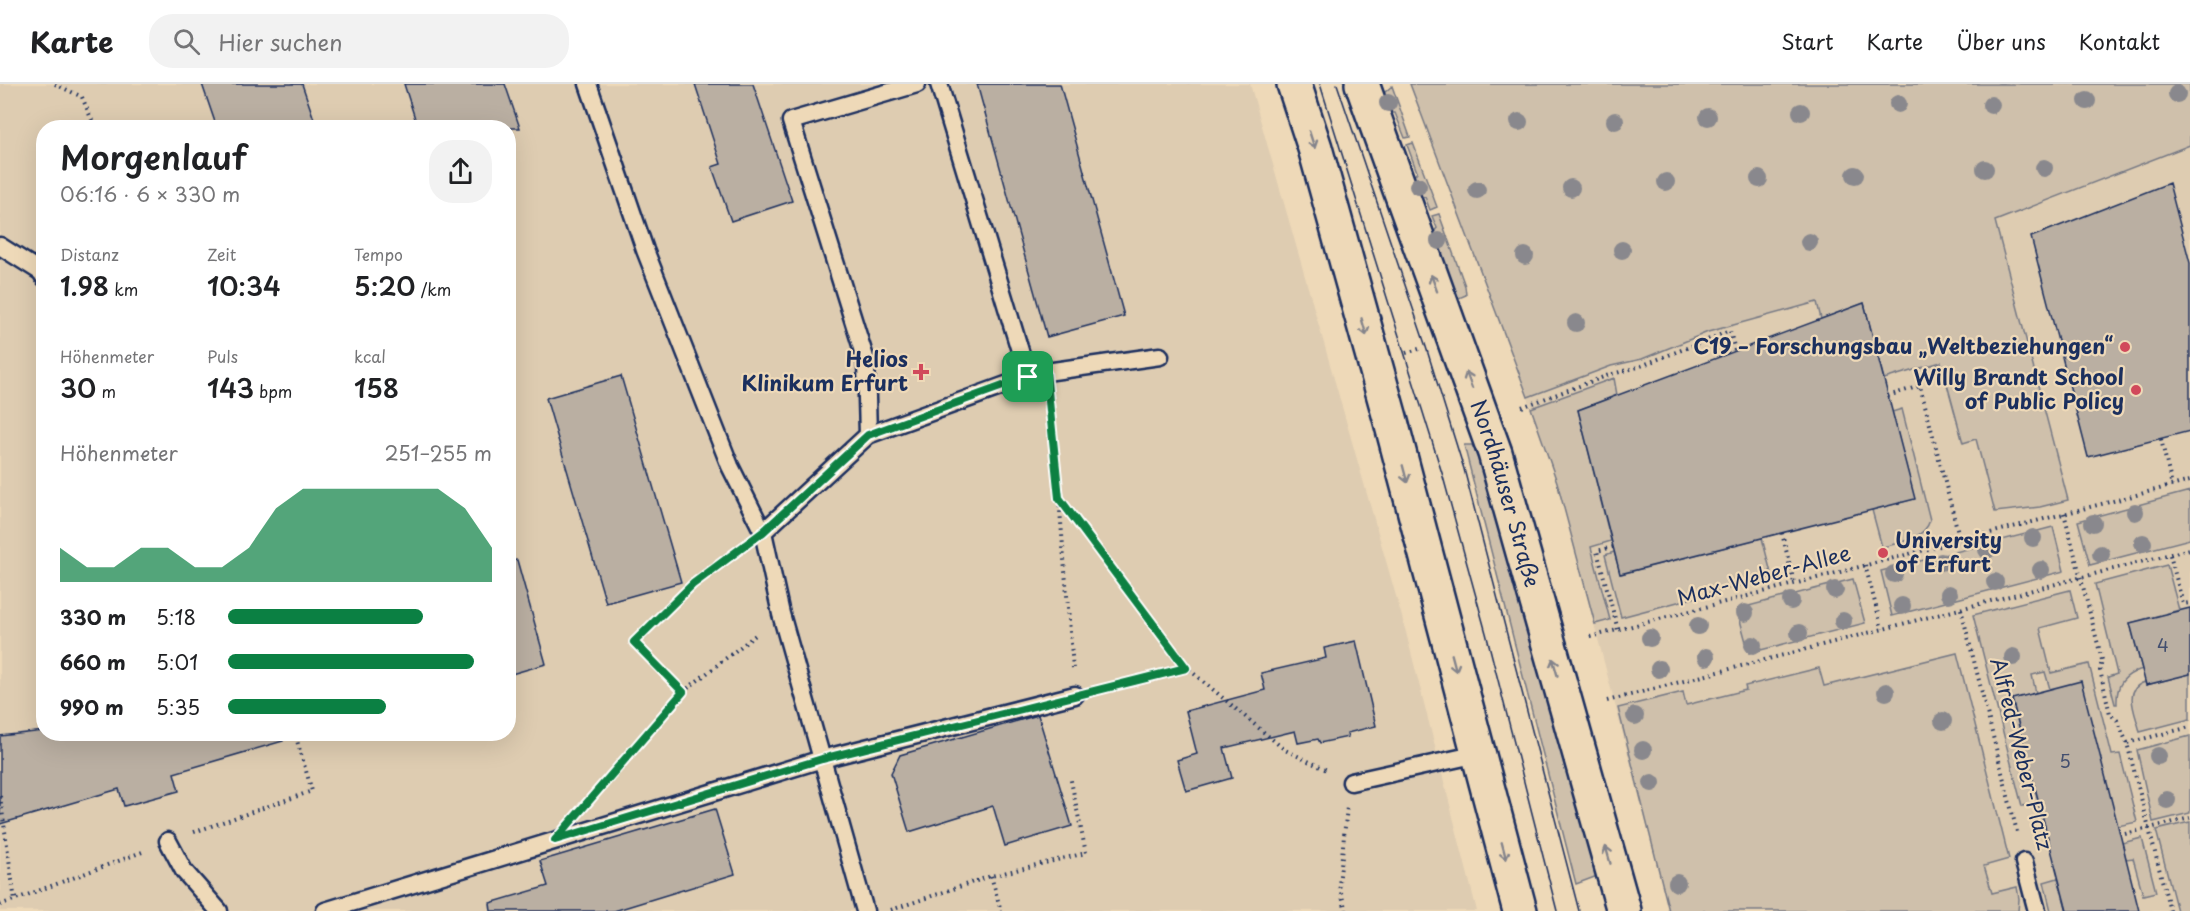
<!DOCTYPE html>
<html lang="de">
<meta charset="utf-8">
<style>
:root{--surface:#fff;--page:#f2f2f2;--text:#202124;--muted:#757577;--line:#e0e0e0;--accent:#0b8043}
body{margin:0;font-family:"Playpen Sans",sans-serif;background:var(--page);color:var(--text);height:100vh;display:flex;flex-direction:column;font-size:22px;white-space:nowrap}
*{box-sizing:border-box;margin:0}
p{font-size:20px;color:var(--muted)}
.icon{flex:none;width:33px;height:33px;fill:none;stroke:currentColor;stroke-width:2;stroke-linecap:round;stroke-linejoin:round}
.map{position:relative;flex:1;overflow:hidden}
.side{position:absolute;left:36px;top:36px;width:480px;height:621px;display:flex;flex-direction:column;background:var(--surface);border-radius:24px;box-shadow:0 6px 24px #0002}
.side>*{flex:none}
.pin{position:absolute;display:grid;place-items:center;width:51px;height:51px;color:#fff;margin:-26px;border-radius:12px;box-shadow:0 3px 9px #0006}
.round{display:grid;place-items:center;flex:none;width:63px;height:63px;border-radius:24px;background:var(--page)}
.summary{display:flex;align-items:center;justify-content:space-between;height:102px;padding:0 24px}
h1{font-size:33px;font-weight:600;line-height:45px}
.figures{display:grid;grid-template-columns:repeat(3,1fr);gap:9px;height:102px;padding:6px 24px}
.figures div{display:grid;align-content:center}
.figures b{font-size:26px;font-weight:600}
.figures small{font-size:16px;font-weight:400}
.figures p{font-size:16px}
.chart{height:168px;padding:12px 24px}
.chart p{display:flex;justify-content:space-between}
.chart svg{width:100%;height:108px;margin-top:6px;fill:var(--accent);opacity:.7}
ul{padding:0 24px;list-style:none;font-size:20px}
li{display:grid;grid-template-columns:96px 72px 1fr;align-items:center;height:45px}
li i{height:15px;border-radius:8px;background:var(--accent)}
header{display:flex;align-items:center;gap:36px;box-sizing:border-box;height:84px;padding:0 30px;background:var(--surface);border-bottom:2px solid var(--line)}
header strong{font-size:28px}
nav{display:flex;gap:33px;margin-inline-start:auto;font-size:21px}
.search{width:420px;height:54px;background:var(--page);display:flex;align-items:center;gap:15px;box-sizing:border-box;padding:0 21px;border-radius:24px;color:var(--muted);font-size:22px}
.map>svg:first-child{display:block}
</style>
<header>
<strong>Karte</strong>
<div class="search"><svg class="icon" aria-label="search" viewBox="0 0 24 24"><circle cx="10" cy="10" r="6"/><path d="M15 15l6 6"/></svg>Hier suchen</div>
<nav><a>Start</a><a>Karte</a><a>Über uns</a><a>Kontakt</a></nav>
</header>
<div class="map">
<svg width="2190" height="827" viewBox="0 0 2190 827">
<rect width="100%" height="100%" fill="#eed9b8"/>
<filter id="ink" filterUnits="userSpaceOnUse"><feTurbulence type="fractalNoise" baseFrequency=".0167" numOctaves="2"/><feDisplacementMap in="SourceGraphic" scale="12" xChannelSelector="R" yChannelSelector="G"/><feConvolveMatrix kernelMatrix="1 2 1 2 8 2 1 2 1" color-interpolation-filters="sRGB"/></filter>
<g filter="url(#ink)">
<path fill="#deccb1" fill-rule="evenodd" d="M 0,0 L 1250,0 L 1402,533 L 1477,827 L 0,827 ZM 44,44 L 508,44 L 508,650 L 44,650 Z
M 1410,0 L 2190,0 L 2190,827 L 1669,827 L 1557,398 L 1543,354 Z"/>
<path fill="#cfc0ab" stroke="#757884" stroke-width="1.5" d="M 1410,0 L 2190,0 L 2190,61 L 1995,137 L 2068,416 L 2040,423 L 1995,428 L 1976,355 L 1963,359 L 1941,278 L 1884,295 L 1864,219 L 1821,235 L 1817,218 L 1708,248 L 1642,275 L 1611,282 L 1528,313 Z
M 1392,2 L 1410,53 L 1405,54 L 1395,29 L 1382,29 L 1377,15 Z
M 1413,59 L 1437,123 L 1430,126 L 1425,113 L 1412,115 L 1408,100 L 1417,88 L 1407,61 Z
M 1439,130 L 1465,202 L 1466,211 L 1459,214 L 1454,211 L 1427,156 L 1437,144 L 1432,132 Z
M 1614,294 L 1617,311 L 1578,326 L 1611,457 L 1591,463 L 1610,536 L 1595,540 L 1557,398 L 1531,324 Z
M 1902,325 L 1930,436 C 1925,455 1899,459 1882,463 L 1872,426 L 1914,415 L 1892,328 Z
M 1464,361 L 1472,361 L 1486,391 L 1600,791 L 1576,800 Z
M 2190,407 L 2190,455 L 2090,481 L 2078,437 Z
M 2053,443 L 2064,487 L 1892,532 L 1881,487 Z
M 1762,454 L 1772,493 L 1621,533 L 1605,471 L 1614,468 L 1621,490 Z
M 2167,481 L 2179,526 L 2130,539 L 2142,585 C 2124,591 2116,600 2117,620 L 2115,620 L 2108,593 L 2117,590 L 2095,500 Z
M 1853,495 L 1865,539 L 1749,569 L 1737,525 Z
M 2070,506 L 2077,534 L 2040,544 L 2051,589 L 2089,580 L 2112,671 L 2120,670 L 2137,738 L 2118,742 L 2050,605 L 2045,588 L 2032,591 L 2036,609 L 2012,616 L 2046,747 L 2044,748 L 2036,719 L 2022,722 L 1973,531 Z
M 1957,569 L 2009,775 L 1984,782 L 1992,809 L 2017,803 L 2019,815 L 2018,827 L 1669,827 L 1618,624 L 1683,608 L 1686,621 L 1746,606 L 1745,602 L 1819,584 L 1824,602 Z
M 2190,590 L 2190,635 L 2140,648 C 2136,630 2122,605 2145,598 L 2146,601 Z
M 2190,652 L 2190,729 L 2153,738 L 2137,666 Z
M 2190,738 L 2190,827 L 2177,827 L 2156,746 Z
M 2142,754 L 2156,808 L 2143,811 L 2133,774 L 2126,775 L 2122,759 Z
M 2058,794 L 2067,827 L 2051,827 L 2044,798 Z"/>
<path fill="#baafa2" stroke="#1b2f5e" stroke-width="1.5" d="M 202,0 L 302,0 L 317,44 L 217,44 Z
M 404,0 L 505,0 L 520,44 L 418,44 Z
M 695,0 L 753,0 L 792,117 L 731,137 L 712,83 L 721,80 Z
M 977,0 L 1060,0 L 1124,232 L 1047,253 Z
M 2169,99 L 2190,179 L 2190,347 L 2088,373 L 2031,153 Z
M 1864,219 L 1915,415 L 1620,490 L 1578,326 Z
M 621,292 L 681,498 L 606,519 L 546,314 Z
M 517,476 L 546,580 L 508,591 L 508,477 Z
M 2190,524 L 2190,590 L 2146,601 L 2130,539 Z
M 1356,557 L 1376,642 L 1347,649 L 1348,653 L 1320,659 L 1318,655 L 1298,659 L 1295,647 L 1224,664 L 1232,694 L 1186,707 L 1177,676 L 1197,670 L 1186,627 L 1265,606 L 1261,589 L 1326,574 L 1324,564 Z
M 2081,597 L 2118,742 L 2139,827 L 2067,827 L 2012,615 Z
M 1038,631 L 1072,742 L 1005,762 L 993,722 L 909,748 L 891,689 L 900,671 Z
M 44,647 L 44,650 L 282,650 L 283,657 L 174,689 L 179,707 L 124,722 L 119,705 L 0,740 L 0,652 Z
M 715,725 L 735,790 L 614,827 L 491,827 L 490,819 L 548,802 L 540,777 Z"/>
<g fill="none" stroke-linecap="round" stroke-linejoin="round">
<g stroke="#1b2f5e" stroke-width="21">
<path id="lane" d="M 588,0 L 645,166 L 730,382 L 763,448 L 781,530 L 865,827
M 939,0 L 1028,293
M 0,162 L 41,188 L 44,193
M 868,351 L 866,277 L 791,37 L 917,0
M 763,448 L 868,351 L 1028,293 L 1046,288 L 1160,272
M 1351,698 L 1478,670
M 168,757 L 184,787 L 219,827
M 2024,778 L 2037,827
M 325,827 L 822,675 L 1075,611"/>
</g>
<g stroke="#1b2f5e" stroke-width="38">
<g id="secondary">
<path d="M 1294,0 L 1315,64 L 1390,334 L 1520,827"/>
<path id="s1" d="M 1362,0 L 1495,369 L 1624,827"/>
</g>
</g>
<path stroke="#1b2f5e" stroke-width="4" stroke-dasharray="1.5 4.5" stroke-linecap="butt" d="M 55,0 L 82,13 L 93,39 L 92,44
M 1406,269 L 1422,264
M 1888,312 L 1920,302 L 1960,456
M 1049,314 L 1059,414 L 1073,584
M 1522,323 L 1609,291 L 1638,283 L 1730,247 L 1735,267
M 2161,355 L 2172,402
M 1059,414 L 1186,583 L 1285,666 L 1329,687
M 2064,429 L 2102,576 L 2100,586 L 2110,630 L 2117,636 L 2127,659
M 1782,449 L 1794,499
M 1613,463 L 1597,467 L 1618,546
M 2170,471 L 2183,520 L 2190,519
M 1865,481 L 1882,545
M 1961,525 L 2018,752
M 1590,553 L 2190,397
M 1099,605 L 1186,583
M 683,608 L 634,558 L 693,500 L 741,465
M 1607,617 L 2190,465
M 0,712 L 15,817
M 589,717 L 683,608 L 758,549
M 194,748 L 312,707 L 295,650
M 2125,750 L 2190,734
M 991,792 L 1001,827
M 0,821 L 145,767
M 891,826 L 991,792 L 1086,769 L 1070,692
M 1346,827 L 1339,801 L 1347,723
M 2170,827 L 2127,659 L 2190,643"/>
<use href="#lane" stroke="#eed9b8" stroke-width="16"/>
<use href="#secondary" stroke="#eed9b8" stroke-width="33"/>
<path stroke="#1b2f5e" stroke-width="1.5" d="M 1320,0 L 1442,389 L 1486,549 L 1557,827
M 1337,0 L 1426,263 L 1464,385 L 1579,827"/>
</g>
<g fill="#89888d">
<circle cx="2177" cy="10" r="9"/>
<circle cx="2087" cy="17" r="9"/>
<circle cx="1388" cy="19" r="9"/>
<circle cx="1898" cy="20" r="9"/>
<circle cx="1991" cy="21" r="9"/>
<circle cx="1801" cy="28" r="9"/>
<circle cx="1708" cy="33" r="9"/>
<circle cx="1615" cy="37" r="9"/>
<circle cx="1519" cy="38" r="9"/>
<circle cx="2044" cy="84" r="9"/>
<circle cx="1985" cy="85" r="9"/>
<circle cx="1855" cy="91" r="9"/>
<circle cx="1759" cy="95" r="9"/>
<circle cx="1666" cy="98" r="9"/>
<circle cx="1418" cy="102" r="9"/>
<circle cx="1571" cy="104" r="9"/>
<circle cx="1477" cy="106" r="9"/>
<circle cx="1439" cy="157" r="9"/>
<circle cx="1809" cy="158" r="9"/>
<circle cx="1622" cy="166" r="9"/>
<circle cx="1525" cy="172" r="9"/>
<circle cx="1576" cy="239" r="9"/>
<circle cx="2135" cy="428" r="9"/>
<circle cx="2093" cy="439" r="9"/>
<circle cx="2033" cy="454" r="9"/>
<circle cx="2143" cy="459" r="9"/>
<circle cx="1987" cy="466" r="9"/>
<circle cx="2101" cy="470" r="9"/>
<circle cx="1941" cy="478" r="9"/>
<circle cx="2041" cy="486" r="9"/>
<circle cx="1894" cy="490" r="9"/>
<circle cx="1995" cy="498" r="9"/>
<circle cx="1835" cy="506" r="9"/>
<circle cx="1949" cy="510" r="9"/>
<circle cx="1791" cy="517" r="9"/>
<circle cx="1902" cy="522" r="9"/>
<circle cx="1745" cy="529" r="9"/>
<circle cx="1843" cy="537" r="9"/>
<circle cx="1698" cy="542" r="9"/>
<circle cx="1799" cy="549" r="9"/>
<circle cx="1650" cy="554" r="9"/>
<circle cx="1753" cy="561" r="9"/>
<circle cx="1706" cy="573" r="9"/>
<circle cx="2013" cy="573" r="9"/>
<circle cx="1659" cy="585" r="9"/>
<circle cx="1886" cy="608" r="9"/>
<circle cx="1635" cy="632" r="9"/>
<circle cx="1943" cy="637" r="9"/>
<circle cx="1643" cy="666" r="9"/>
<circle cx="2158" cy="672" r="9"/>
<circle cx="1652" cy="699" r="9"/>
<circle cx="2167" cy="716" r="9"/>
<circle cx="1677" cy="799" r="9"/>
</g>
<defs><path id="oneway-shaft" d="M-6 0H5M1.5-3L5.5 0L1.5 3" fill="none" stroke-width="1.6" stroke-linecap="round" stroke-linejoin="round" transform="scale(1.5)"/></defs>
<g stroke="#84848b">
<use href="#oneway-shaft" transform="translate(1312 56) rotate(72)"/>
<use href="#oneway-shaft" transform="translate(1434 199) rotate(-110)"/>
<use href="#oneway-shaft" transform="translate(1364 243) rotate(74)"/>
<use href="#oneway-shaft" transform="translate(1469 296) rotate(-110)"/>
<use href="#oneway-shaft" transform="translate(1405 390) rotate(75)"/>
<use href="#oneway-shaft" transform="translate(1454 579) rotate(75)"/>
<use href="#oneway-shaft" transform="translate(1555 583) rotate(-106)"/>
<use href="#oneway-shaft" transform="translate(1504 767) rotate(75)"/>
<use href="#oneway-shaft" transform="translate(1608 771) rotate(-106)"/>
</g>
</g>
<g fill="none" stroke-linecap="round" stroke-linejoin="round" filter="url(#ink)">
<g stroke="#fff" stroke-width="12">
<path id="route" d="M 1046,288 L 1059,414 L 1186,584 L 822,675 L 555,756 L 683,608 L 634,558 L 693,500 L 763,448 L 868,351 L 1028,293 Z"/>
</g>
<use href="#route" stroke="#0b8043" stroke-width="8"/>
</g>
<g fill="#d1495b" stroke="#eed9b8" stroke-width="2">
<circle cx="2125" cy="263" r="6"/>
<path d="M918 279h6v6h6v6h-6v6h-6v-6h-6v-6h6z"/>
<circle cx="2136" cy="306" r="6"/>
<circle cx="1883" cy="469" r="6"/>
</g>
<g text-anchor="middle" stroke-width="4.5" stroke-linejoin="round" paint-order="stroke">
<g font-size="18" fill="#434f6f">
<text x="2163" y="568">4</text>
<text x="2065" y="684">5</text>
</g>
<g font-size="21" font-weight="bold" fill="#1b2f5e" stroke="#eed9b8" text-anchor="end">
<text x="2113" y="270">C19 – Forschungsbau „Weltbeziehungen“</text>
<text x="908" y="283">Helios<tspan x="908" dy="24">Klinikum Erfurt</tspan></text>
<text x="2124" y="301">Willy Brandt School<tspan x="2124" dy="24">of Public Policy</tspan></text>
<text x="1895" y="464" text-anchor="start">University<tspan x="1895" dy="24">of Erfurt</tspan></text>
</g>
<g font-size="21" fill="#1b2f5e" stroke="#eed9b8">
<text dy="7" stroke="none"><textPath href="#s1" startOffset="434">Nordhäuser Straße</textPath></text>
<text transform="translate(1764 492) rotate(-15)" y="7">Max-Weber-Allee</text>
<text transform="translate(2021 670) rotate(76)" y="7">Alfred-Weber-Platz</text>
</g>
</g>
</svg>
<div class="pin" style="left:1028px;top:293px;background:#1e9e55"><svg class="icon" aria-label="arrive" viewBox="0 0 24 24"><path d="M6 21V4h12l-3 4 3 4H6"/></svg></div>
<section class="side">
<div class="summary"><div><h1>Morgenlauf</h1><p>06:16 · 6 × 330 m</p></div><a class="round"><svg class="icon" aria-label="share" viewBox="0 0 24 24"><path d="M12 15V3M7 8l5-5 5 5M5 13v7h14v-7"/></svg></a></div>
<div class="figures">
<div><p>Distanz</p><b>1.98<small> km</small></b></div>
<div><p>Zeit</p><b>10:34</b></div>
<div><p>Tempo</p><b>5:20<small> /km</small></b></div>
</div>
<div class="figures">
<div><p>Höhenmeter</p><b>30<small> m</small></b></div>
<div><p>Puls</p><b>143<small> bpm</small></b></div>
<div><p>kcal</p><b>158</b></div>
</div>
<div class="chart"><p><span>Höhenmeter</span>251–255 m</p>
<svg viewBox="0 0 160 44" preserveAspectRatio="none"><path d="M0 44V30L10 38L20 38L30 30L40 30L50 38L60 38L70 30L80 14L90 6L100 6L110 6L120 6L130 6L140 6L150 14L160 30V44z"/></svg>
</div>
<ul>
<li><b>330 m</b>5:18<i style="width:74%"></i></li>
<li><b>660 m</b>5:01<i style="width:93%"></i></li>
<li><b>990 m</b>5:35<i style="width:60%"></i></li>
</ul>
</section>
</div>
